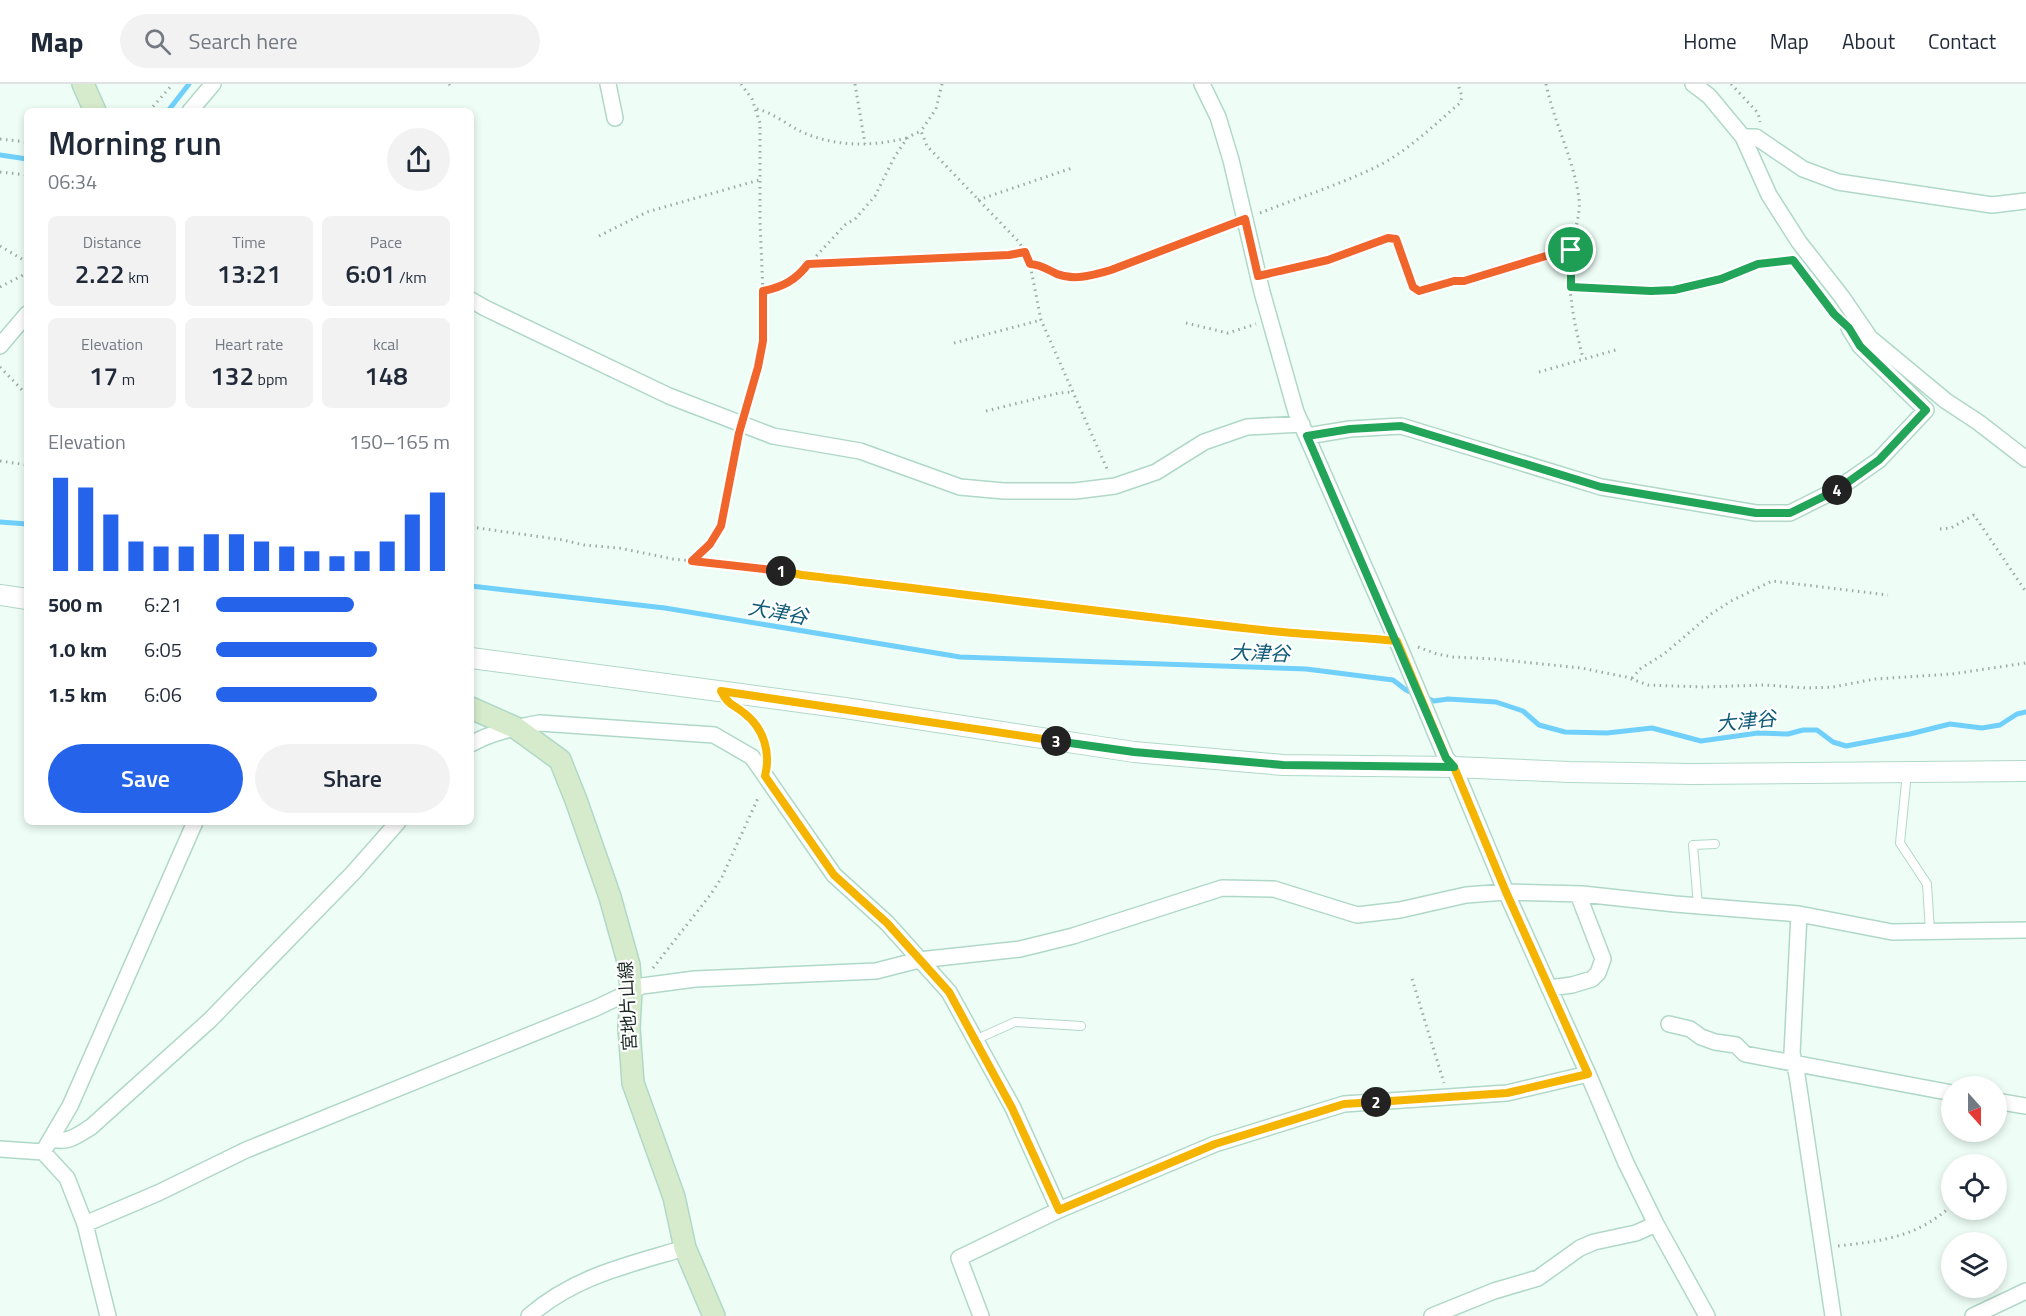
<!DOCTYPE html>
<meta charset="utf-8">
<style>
:root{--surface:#fff;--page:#f2f2f3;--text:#1f2937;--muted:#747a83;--line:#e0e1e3;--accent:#2563eb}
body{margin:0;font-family:"Titillium Web","Noto Sans JP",sans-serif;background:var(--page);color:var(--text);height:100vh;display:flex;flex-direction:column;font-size:22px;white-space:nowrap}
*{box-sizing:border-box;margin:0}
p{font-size:20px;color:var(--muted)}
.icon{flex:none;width:33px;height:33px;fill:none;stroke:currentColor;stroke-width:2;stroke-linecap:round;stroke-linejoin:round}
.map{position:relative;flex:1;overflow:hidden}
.sheet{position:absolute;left:24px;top:24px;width:450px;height:717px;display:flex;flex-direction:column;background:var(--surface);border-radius:9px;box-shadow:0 3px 9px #0003}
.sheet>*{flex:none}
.needle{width:39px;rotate:159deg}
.controls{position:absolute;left:1941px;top:992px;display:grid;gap:12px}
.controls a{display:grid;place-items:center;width:66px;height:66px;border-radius:50%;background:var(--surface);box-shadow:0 3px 9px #0003;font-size:30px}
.pin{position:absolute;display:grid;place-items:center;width:51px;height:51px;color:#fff;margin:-26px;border:3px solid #fff;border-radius:50%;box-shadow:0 2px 6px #0007}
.km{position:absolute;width:30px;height:30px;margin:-15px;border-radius:50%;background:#222;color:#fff;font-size:16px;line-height:30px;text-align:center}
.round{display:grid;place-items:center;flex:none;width:63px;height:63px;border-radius:32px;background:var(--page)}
.summary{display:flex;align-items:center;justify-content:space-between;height:102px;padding:0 24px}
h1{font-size:33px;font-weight:600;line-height:45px}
.figures{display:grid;grid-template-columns:repeat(3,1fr);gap:9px;height:102px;padding:6px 24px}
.figures div{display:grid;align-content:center;border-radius:9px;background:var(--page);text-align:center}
.figures b{font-size:26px;font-weight:600}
.figures small{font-size:16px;font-weight:400}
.figures p{font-size:16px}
.chart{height:168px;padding:12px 24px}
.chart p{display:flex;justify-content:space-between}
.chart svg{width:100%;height:108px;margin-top:6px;stroke:var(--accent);stroke-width:6}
.cta{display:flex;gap:12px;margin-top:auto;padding:12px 24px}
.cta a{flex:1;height:69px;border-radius:36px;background:var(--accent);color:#fff;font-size:24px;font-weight:600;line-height:69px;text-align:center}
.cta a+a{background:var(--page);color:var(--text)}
ul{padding:0 24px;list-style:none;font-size:20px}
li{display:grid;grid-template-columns:96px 72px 1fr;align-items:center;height:45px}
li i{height:15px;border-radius:8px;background:var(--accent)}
header{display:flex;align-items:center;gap:36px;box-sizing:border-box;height:84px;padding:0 30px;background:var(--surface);border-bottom:2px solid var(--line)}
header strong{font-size:28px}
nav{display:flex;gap:33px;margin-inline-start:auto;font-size:21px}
.search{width:420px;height:54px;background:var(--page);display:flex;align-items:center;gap:15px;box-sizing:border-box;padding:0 21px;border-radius:33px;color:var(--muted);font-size:22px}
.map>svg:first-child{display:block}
</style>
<header>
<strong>Map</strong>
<div class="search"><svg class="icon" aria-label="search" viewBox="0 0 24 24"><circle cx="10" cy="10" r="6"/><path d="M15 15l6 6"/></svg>Search here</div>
<nav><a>Home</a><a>Map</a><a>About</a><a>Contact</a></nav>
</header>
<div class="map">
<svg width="2026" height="1232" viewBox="0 0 2026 1232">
<rect width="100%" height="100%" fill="#eefef7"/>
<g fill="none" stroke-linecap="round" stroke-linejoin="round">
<path stroke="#71d0fb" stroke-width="5" d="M 168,27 L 189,0
M 0,71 L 27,75
M 0,438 L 27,440
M 471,502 L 665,524 L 960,573 L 1306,585 L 1393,596 L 1406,606 L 1415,610
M 1424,613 L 1434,617 L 1448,615 L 1496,618 L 1523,627 L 1539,641 L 1565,648 L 1607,649 L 1652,644 L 1701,657 L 1758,649 L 1788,650 L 1803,646 L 1817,646 L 1833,658 L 1846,662 L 1910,650 L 1950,640 L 1982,644 L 2000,641 L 2017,630 L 2026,628"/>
<g stroke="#b0d8c7" stroke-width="10">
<path id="service" d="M 1907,689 L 1900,759 L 1927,800 L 1930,847
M 1698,822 L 1693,761 L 1715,760
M 975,956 L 1015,938 L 1081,942"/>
</g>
<g stroke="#b0d8c7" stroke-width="18">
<path id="minor" d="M 608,0 L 615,34
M 1202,0 L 1218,33 L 1231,76 L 1262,208 L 1296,328 L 1397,557 L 1446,674 L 1454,683 L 1506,808 L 1588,990 L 1626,1079 L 1656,1140 L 1707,1232
M 1693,0 L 1709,12 L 1743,53 L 1769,111 L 1799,158 L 1842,213 L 1870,254 L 1946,317 L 1978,338 L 2026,375
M 190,27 L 213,0
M 1743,53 L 1756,53 L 1803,85 L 1838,98 L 1992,121 L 2026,117
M 471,216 L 485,224 L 669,312 L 773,352 L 860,367 L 960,403 L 1004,407 L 1075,407 L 1115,402 L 1156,388 L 1204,358 L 1247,343 L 1302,340
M 0,262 L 27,230
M 1307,352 L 1350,345 L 1401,342 L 1601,403 L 1756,429 L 1790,429 L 1836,406 L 1879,376 L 1926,326 L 1860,262 L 1849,244 L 1858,237
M 471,660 C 492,648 517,643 540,639 L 714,651 L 752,673 L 834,791 L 887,839 L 949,908 L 1013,1024 L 1059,1126
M 1799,830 L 1792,969 L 1797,991 L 1833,1232
M 1549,904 L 1572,901 L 1592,895 L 1598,889 L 1603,875 L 1578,810
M 1669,940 L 1690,945 L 1701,953 L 1715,958 L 1736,961 L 1745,970 L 1952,1009
M 1996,1017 L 2026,1022
M 51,1054 C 66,1061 78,1051 91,1043 L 210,936 L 353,789 L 398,738
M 0,1065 L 43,1068 L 67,1094 L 85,1140 L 108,1232
M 43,1068 L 70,1022 L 195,738
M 85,1140 L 158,1109 L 246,1066 L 596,924 L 642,902 L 695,895 L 876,887 L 919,876 L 1020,865 L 1073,852 L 1222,804 L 1274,805 L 1357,831 L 1400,826 L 1466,811 L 1506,808 L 1582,810 L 1675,820 L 1799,830 L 1892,848 L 2026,846
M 529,1232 C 575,1192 628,1181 685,1164
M 981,1232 L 959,1174 L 1059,1126 L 1215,1060 L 1344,1020 L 1507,1009 L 1588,990
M 1432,1232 L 1494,1207 L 1538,1194 L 1580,1164 L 1594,1158 L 1636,1149 L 1656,1140
M 1973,1232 L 2026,1207"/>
</g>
<g stroke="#b0d8c7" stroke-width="22">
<path id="tertiary" d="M 0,511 L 27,515
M 471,574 L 845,624 L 1134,668 L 1283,681 L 1454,683 L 1569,688 L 1692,690 L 2026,687"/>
</g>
<g stroke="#b0d8c7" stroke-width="24">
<path id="secondary" d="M 83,0 L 95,27
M 471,624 L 516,644 L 560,676 L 576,716 L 610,813 L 629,881 L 631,907 L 629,944 L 633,999 L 674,1113 L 685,1164 L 714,1232"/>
</g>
<path stroke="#9caca5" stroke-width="3" stroke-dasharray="1.5 4.5" stroke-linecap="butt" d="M 449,0 L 451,2
M 741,0 L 752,15 L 760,39 L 760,137 L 764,233 L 763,257 L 758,283 L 747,324
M 855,0 L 865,60
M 942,0 L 936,25 L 921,47 L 927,62 L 1019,158 L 1025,168 L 1030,180 L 1041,236 L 1108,387
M 1546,0 C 1554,39 1574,75 1579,115 C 1581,132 1573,149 1571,165 C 1566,202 1574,239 1583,274
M 1731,0 L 1758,29 L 1760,38
M 757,25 C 771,28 785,39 798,46 C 832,63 870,63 907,54
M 149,27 L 173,0
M 0,55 L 27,58
M 0,88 L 27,91
M 978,116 L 1072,84
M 1260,129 C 1300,113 1342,100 1380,81 C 1410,65 1434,41 1460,19 L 1462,13 L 1458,0
M 599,152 L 647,128 L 759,96
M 0,162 L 27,178
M 808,180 L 1009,170 L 1025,168
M 1030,180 C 1045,179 1058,193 1074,193 C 1101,192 1125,181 1150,171 C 1176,161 1203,151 1229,141
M 1274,189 L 1328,175 L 1388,154 L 1397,155 L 1413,203 L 1419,207 L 1454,197 L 1464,197 L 1559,168 L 1571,166
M 0,203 L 27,189
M 1571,203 L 1651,207 L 1674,206 L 1721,195 L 1758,180 L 1793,176
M 763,207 L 774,205 L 793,197 L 845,141 L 856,134 L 875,112 L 895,72 L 908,53 L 921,47
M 1186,239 L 1228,249 L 1256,240
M 954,259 L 1041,236
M 0,283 L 27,311
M 1539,288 L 1619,265
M 986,327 L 1059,309 L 1073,308
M 0,377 L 27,381
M 471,443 L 563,456 L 584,461 L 619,464 L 673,475 L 772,485 L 802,491 L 1273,547 L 1380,555
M 1940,445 L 1951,444 L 1974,431 L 2026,508
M 692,477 L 710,460 L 721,443 L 737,356
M 1418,563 L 1437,570 L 1453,573 L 1494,575 L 1581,584 L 1626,593 L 1648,601 L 1702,603 L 1765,601 L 1807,604 L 1833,603 L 1875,595 L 1952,590 L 2026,579
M 1632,594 L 1640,585 L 1664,570 L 1711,530 L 1731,517 L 1772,497 L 1888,511
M 746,630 L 757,643 L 767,665
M 653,884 L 711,810 L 722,793 L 759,712
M 1412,895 L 1444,999
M 1838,1162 C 1882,1157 1918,1153 1952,1121"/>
<use href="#service" stroke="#fff" stroke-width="8"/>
<use href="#minor" stroke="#fff" stroke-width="15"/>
<use href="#tertiary" stroke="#fff" stroke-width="20"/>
<use href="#secondary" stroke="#d6ebcc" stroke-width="21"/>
</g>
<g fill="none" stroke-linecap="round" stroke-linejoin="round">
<g stroke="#fff" stroke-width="12">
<path id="split-1" d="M 781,487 L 692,477 L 710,460 L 721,442 L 739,349 L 758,283 L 763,257 L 763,207 C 783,203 796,196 808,180 L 1009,171 L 1025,168 L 1030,180 C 1040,180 1048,186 1057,190 C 1075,197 1093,191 1111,186 L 1245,135 L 1258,192 L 1328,176 L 1388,154 L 1396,155 L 1413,203 L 1419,207 L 1454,197 L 1464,197 L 1559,168 L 1571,166"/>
</g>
<g stroke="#fff" stroke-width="12">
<path id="split-2" d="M 781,487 L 802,491 C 958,509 1114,530 1271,547 C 1313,551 1355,553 1397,557 L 1446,674 L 1454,683 L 1506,808 L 1588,990 L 1507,1009 L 1376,1018"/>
</g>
<g stroke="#fff" stroke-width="12">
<path id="split-3" d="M 1056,657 L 721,607 C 729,622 733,620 744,629 C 764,644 771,669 765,692 L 834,791 L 887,839 L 949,908 L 1012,1024 L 1059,1126 L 1215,1060 L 1344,1020 L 1376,1018"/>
</g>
<g stroke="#fff" stroke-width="12">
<path id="split-4" d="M 1056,657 L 1134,668 L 1283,681 L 1454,683 L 1446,674 L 1307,352 L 1350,345 L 1401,342 L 1601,403 L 1756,429 L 1790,429 L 1837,406"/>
</g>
<g stroke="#fff" stroke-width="12">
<path id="split-5" d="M 1571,166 L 1571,203 L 1651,207 L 1674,206 L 1721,195 L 1758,180 L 1793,176 L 1834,230 L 1849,244 L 1860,262 L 1926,326 L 1879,376 L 1837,406"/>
</g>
<use href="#split-1" stroke="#f0652b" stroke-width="8"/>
<use href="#split-2" stroke="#f5b400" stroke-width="8"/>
<use href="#split-3" stroke="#f5b400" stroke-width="8"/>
<use href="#split-4" stroke="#22a559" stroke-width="8"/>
<use href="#split-5" stroke="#22a559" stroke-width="8"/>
</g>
<g text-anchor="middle" stroke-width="4.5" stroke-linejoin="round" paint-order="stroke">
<g font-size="18" fill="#192922" stroke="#fff">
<text transform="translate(628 922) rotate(-93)" y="6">宮地片山線</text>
</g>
<g font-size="20" font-style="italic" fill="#0e5b78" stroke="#fff">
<text transform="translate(778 528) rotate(10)" y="7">大津谷</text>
<text transform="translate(1260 569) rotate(2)" y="7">大津谷</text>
<text transform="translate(1746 637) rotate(-6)" y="7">大津谷</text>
</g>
</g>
</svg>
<div class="controls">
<a><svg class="needle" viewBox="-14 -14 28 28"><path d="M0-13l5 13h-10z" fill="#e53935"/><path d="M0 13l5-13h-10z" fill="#747a83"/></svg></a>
<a><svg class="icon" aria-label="locate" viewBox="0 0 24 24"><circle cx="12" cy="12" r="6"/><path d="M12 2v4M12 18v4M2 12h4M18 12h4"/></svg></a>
<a><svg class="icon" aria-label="layers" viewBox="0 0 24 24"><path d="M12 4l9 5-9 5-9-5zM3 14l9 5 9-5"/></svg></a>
</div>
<div class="pin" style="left:1571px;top:166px;background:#1e9e55"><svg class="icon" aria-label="arrive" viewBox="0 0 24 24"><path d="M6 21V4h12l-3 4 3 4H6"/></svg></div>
<b class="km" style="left:781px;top:487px">1</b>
<b class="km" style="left:1376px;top:1018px">2</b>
<b class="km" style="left:1056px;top:657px">3</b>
<b class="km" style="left:1837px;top:406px">4</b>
<section class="sheet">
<div class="summary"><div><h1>Morning run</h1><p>06:34</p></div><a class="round"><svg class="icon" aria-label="share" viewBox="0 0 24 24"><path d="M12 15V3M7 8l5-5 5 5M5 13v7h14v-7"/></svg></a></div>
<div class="figures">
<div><p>Distance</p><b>2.22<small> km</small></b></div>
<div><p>Time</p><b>13:21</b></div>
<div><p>Pace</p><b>6:01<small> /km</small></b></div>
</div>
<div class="figures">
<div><p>Elevation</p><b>17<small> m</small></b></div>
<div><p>Heart rate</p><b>132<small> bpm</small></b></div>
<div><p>kcal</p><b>148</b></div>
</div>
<div class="chart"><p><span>Elevation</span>150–165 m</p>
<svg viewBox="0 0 160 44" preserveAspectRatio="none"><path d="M5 44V6M15 44V10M25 44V21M35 44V32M45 44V34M55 44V34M65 44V29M75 44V29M85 44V32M95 44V34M105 44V36M115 44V38M125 44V36M135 44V32M145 44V21M155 44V12"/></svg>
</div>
<ul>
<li><b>500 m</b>6:21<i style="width:59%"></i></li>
<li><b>1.0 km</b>6:05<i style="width:69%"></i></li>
<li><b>1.5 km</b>6:06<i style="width:69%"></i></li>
</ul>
<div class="cta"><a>Save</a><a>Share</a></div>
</section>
</div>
